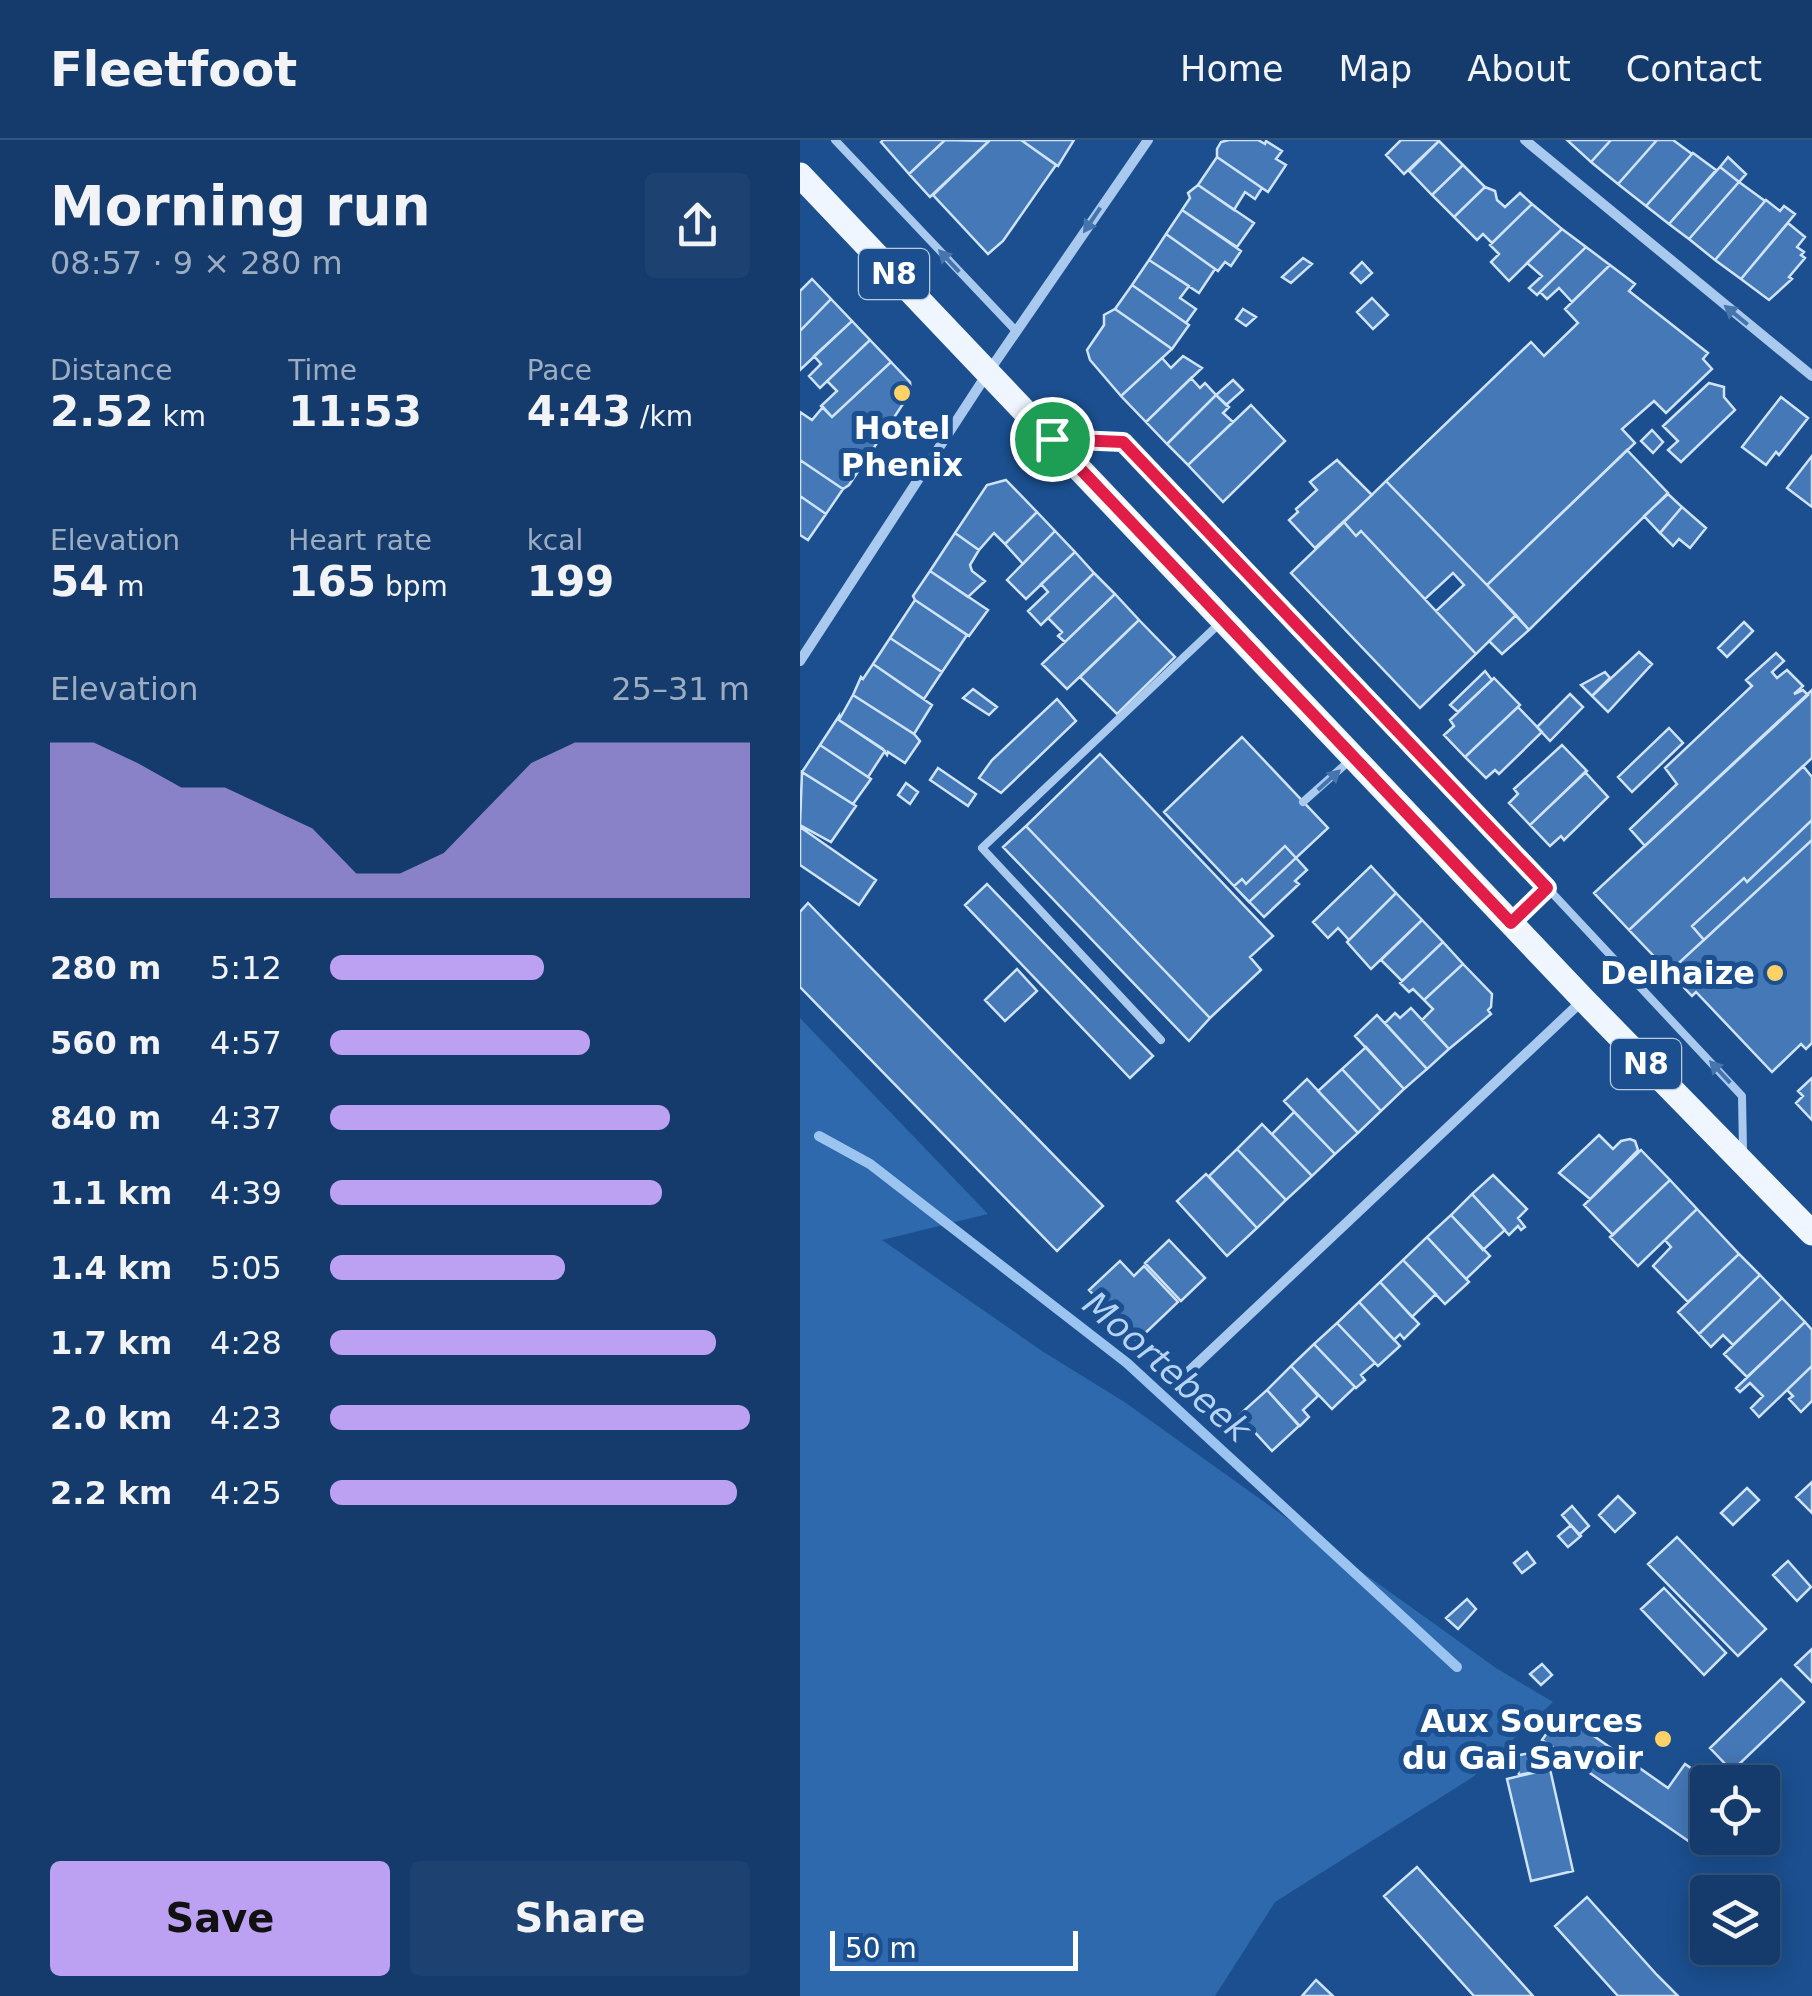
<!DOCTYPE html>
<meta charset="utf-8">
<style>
:root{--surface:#143b6b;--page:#1d4271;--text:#f1f3f6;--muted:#9dadc1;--line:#33557e;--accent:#bca0f2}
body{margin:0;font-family:"DejaVu Sans",sans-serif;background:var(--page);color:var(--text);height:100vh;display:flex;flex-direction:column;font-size:38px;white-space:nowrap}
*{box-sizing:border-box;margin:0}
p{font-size:32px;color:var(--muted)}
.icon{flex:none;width:55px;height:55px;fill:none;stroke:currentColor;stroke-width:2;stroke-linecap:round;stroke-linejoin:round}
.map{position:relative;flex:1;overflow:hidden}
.panel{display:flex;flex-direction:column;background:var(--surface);width:800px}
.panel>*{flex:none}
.controls{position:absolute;left:890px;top:1625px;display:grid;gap:20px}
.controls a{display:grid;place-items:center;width:90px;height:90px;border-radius:10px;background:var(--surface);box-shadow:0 5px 25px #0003,0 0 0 2px var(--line);font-size:50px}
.scale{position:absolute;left:30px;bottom:25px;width:248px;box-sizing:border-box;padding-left:10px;border:5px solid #fff;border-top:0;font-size:28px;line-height:35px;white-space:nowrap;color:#fff;-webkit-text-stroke:8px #1b4f8f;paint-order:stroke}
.pin{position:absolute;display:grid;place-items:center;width:85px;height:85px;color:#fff;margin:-42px;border:5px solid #fff;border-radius:50%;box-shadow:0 2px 10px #0007}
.round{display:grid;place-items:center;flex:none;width:105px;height:105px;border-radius:10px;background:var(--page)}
.headline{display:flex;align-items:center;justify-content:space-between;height:170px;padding:0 50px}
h1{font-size:55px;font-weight:600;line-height:75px}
.metrics{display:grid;grid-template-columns:repeat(3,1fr);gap:15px;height:170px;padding:10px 50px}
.metrics div{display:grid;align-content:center}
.metrics b{font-size:42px;font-weight:600}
.metrics small{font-size:28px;font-weight:400}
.metrics p{font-size:28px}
.chart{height:280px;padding:20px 50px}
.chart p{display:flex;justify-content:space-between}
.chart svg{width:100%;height:180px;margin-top:10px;fill:var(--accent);opacity:.7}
.primary-button{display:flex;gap:20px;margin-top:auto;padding:20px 50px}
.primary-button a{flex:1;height:115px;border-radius:10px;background:var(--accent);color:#111;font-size:40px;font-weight:600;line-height:115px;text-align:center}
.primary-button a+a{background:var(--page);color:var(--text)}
ul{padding:0 50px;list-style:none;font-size:32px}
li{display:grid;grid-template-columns:160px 120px 1fr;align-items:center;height:75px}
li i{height:25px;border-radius:12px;background:var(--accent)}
header{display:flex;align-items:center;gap:60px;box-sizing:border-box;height:140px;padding:0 50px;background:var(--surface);border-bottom:2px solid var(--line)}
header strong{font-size:48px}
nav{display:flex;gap:55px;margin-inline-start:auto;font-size:35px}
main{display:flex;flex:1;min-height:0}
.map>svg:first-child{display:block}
</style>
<header>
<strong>Fleetfoot</strong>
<nav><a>Home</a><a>Map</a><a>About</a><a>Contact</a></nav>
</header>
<main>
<section class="panel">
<div class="headline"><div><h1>Morning run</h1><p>08:57 · 9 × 280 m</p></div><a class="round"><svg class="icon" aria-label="share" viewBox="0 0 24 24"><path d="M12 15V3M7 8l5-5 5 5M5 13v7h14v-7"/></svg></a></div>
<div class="metrics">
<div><p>Distance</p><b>2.52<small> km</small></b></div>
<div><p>Time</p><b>11:53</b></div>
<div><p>Pace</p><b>4:43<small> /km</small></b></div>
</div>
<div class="metrics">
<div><p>Elevation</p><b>54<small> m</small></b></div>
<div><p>Heart rate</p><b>165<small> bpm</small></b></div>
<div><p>kcal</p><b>199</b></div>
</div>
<div class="chart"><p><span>Elevation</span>25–31 m</p>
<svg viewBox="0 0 160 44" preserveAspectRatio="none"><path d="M0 44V6L10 6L20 11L30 17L40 17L50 22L60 27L70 38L80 38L90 33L100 22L110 11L120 6L130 6L140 6L150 6L160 6V44z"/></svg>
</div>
<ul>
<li><b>280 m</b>5:12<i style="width:51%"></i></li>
<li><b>560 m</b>4:57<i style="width:62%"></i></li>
<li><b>840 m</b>4:37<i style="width:81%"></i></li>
<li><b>1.1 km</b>4:39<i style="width:79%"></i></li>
<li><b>1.4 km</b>5:05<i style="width:56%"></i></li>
<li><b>1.7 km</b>4:28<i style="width:92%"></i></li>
<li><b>2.0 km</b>4:23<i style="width:100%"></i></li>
<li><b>2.2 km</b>4:25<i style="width:97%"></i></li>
</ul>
<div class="primary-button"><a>Save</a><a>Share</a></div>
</section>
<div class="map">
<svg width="1012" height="1856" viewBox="0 0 1012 1856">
<rect width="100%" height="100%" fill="#1b4f8f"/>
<path fill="#2e69ad" d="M 0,878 L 188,1074 L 82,1100 L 242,1211 L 326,1263 L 696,1528 L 753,1562 L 673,1637 L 475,1762 L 415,1856 L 0,1856 Z"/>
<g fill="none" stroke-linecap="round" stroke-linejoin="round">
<path stroke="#9cc4f0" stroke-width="10" d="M 19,996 L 70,1024 L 327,1223 L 657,1527"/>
</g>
<path fill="#4478b7" stroke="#cfe3fa" stroke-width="2.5" d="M 83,0 L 145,0 L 109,34 L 81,2 Z
M 145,0 L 189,1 L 130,57 L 109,34 Z
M 221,0 L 274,0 L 258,26 Z
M 221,0 L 256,25 L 203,101 L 188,114 L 133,55 L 190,0 Z
M 429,0 L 458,0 L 465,4 L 466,1 L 482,11 L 476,19 L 486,25 L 468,52 L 417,17 L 417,9 L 421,2 Z
M 601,0 L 638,0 L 639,1 L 604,34 L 586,15 Z
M 767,0 L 811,0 L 791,22 Z
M 811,0 L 857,0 L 818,44 L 791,22 Z
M 857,0 L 873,0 L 892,14 L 846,66 L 818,44 Z
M 639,1 L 663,25 L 632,55 L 609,31 Z
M 893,13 L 916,30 L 869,84 L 846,66 Z
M 417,17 L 462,48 L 455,59 L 445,52 L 434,70 L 398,45 Z
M 928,17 L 946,34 L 939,42 L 920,27 Z
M 663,25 L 685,47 L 654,77 L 632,55 Z
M 920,27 L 939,42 L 889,99 L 869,84 Z
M 939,42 L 965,61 L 915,120 L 889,99 Z
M 398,45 L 454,83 L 437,107 L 382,70 L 390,58 L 388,53 Z
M 685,47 L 695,51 L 697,60 L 705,67 L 720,53 L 732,64 L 692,103 L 683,94 L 677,100 L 654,77 Z
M 966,60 L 980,71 L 984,66 L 995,74 L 941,139 L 915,120 Z
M 732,64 L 762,89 L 709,141 L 691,122 L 699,114 L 690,105 Z
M 382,70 L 441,111 L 431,126 L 425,122 L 418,131 L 366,94 Z
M 988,83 L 1005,97 L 997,107 L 1004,112 L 1001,115 L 1005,118 L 989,137 L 992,139 L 969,160 L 941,139 Z
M 762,89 L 786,107 L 737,155 L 729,148 L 742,136 L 727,123 Z
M 366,94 L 415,129 L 399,153 L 349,120 Z
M 786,107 L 810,125 L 772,162 L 759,148 L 747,159 L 740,152 Z
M 503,118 L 512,124 L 491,143 L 482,137 Z
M 349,120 L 389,146 L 380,158 L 396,169 L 386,183 L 332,145 Z
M 562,122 L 572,133 L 561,143 L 551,133 Z
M 810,125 L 835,144 L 829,151 L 908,213 L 903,219 L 912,229 L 866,273 L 854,261 L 822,289 L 835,303 L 687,445 L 586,341 L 731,202 L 744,216 L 778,183 L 765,169 Z
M 12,139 L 31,159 L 0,191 L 0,151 Z
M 332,145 L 389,185 L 372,209 L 315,169 Z
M 572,158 L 588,175 L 573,189 L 557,172 Z
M 31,159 L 52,181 L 0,230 L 0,191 Z
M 315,169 L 372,209 L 321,256 L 290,220 L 287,210 L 304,185 L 304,175 Z
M 443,169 L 456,177 L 446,186 L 436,179 Z
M 52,181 L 70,200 L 20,248 L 9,236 L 21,224 L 14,216 Z
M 70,200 L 91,222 L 32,277 L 21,266 L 37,251 L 27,241 Z
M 383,216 L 402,228 L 346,282 L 321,256 L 362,218 L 371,228 Z
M 91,222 L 110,242 L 111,252 L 49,345 L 43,349 L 0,320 L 0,272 L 12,280 L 23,267 L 32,277 Z
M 391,238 L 400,248 L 405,243 L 416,255 L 367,304 L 346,282 Z
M 433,240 L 443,250 L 426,265 L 416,255 Z
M 909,243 L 924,247 L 924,257 L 935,270 L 881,322 L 868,310 L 878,301 L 863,286 Z
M 416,255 L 429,267 L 423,273 L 433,282 L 388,325 L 367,304 Z
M 981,257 L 1008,278 L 979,315 L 976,312 L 966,325 L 942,307 Z
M 451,265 L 485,301 L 423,362 L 388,325 Z
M 852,290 L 863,302 L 853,313 L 841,301 Z
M 827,310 L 868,353 L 729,490 L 687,445 Z
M 1012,316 L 1012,367 L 987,348 Z
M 0,320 L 43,349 L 26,374 L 0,356 Z
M 537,320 L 572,355 L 515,408 L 489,380 L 498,372 L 496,369 L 517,350 L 510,342 Z
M 206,340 L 237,372 L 205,404 L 194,393 L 179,410 L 155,393 L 187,345 Z
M 586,341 L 716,475 L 676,514 L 636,471 L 664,445 L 653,433 L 625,459 L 561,391 L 556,396 L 544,382 Z
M 868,354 L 882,367 L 860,393 L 844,376 Z
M 0,356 L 26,374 L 8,400 L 0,395 Z
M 882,367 L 906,388 L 890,408 L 879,399 L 873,406 L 860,393 Z
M 237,372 L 255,391 L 223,424 L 205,404 Z
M 544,382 L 556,396 L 561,391 L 676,514 L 620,568 L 491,433 Z
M 255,391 L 275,412 L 226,459 L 207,440 Z
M 155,393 L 179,410 L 170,425 L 172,431 L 185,441 L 168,457 L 130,431 Z
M 275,412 L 294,433 L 241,485 L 228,471 L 248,452 L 241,444 Z
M 130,431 L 188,470 L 169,496 L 115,460 L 113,456 Z
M 294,433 L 315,454 L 265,502 L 258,496 L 262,492 L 248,478 Z
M 315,454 L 339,480 L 267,549 L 242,524 Z
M 115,460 L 167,495 L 142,532 L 90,498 Z
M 716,475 L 729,490 L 702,514 L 689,501 Z
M 339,480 L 375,517 L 317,574 L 280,537 Z
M 944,482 L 953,491 L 927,517 L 918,508 Z
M 90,498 L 142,532 L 124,559 L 73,524 Z
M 839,512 L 852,524 L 808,572 L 792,556 Z
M 976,513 L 984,521 L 972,532 L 977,538 L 987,530 L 1003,546 L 994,554 L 1003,550 L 1008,555 L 845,706 L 830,689 L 877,644 L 865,628 L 952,546 L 946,540 Z
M 73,524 L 132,565 L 114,594 L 53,555 L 61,537 L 63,539 Z
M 685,531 L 692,540 L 658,572 L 650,565 Z
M 805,532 L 810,538 L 792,556 L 781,545 Z
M 694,538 L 720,565 L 665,617 L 644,595 L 654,586 L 650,580 Z
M 173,549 L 197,567 L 189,575 L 163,558 Z
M 1012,550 L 1012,618 L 829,790 L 794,753 Z
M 770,554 L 783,567 L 750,601 L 737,587 Z
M 53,555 L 114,594 L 120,601 L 105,623 L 88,612 L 87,615 L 83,609 L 39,580 Z
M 257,559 L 276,581 L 201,653 L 179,638 L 192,620 Z
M 718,567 L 742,592 L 699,634 L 695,630 L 686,638 L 665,617 Z
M 39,576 L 39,580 L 85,611 L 68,637 L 20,605 Z
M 869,588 L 883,603 L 832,652 L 818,637 Z
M 442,597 L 528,688 L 449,762 L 364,672 Z
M 20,605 L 71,639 L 53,664 L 2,632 Z
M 762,605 L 787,631 L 730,685 L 709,663 L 718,654 L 714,649 Z
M 300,614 L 473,796 L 450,817 L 461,830 L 410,878 L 226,686 Z
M 1003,626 L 1012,637 L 1012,680 L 947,742 L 944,738 L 892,786 L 904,800 L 869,832 L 829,790 Z
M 138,628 L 176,654 L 168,666 L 130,640 Z
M 2,632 L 56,666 L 31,702 L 0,685 Z
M 785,632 L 808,657 L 764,700 L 761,696 L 750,706 L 730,685 Z
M 106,643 L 118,652 L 110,664 L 98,655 Z
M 1012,680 L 1012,700 L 904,800 L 892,786 L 944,738 L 947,742 Z
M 226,686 L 410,878 L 389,901 L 203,707 Z
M 0,687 L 76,740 L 59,765 L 0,725 Z
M 1012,700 L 1012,903 L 1006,909 L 1001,904 L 972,932 L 896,852 L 892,856 L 869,832 Z
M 485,706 L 507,730 L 495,741 L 499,744 L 464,777 L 434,746 L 442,739 L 446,744 Z
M 571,726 L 596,753 L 549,800 L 538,788 L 528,798 L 513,782 Z
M 187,744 L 353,916 L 330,938 L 165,765 Z
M 596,753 L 622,780 L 571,829 L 547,802 Z
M 8,763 L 303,1066 L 257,1111 L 0,847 L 0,772 Z
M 622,780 L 643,802 L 602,841 L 581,820 Z
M 643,802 L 663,824 L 624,860 L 613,849 L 609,852 L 600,843 Z
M 663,824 L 692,854 L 691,867 L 688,870 L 691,874 L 649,909 L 622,880 L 633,869 L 624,860 Z
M 217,829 L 237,851 L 205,881 L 185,860 Z
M 611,868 L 649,909 L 627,929 L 585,883 L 595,873 L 600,878 Z
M 577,875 L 627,929 L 604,949 L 555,896 Z
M 566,907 L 604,949 L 581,971 L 542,929 Z
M 542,929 L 581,971 L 558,993 L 518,951 Z
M 1012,938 L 1012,980 L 996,963 L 1003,956 L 998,951 Z
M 507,939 L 558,993 L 535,1014 L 484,961 Z
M 494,972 L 535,1014 L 512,1036 L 472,994 Z
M 462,984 L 512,1036 L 486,1060 L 437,1009 Z
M 799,995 L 813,1009 L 821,1001 L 830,999 L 835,1001 L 838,1010 L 790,1059 L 759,1033 Z
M 437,1009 L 486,1060 L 457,1088 L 409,1036 Z
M 841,1010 L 870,1040 L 813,1095 L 784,1065 Z
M 406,1034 L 457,1088 L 427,1116 L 377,1061 Z
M 693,1035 L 727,1069 L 718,1078 L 725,1087 L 721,1090 L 718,1086 L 709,1095 L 672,1054 Z
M 870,1040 L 897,1069 L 838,1126 L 810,1097 Z
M 672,1054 L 705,1090 L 683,1110 L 651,1075 Z
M 897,1069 L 939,1114 L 888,1162 L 853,1126 L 871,1107 L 865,1100 Z
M 651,1075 L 690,1116 L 666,1139 L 627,1097 Z
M 627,1097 L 669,1142 L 645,1164 L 603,1120 Z
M 369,1100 L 405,1138 L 381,1161 L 345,1123 Z
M 939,1114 L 960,1135 L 899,1194 L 878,1172 Z
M 603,1120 L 636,1154 L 612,1177 L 580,1142 Z
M 320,1121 L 334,1136 L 344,1126 L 378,1162 L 337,1201 L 289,1150 Z
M 960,1135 L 982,1158 L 933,1205 L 923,1195 L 911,1207 L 899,1194 Z
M 580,1142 L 619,1184 L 604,1199 L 600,1194 L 594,1200 L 559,1162 Z
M 982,1158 L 1005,1182 L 947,1237 L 924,1214 Z
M 559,1162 L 600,1206 L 578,1226 L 537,1183 Z
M 1005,1182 L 1012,1190 L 1012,1226 L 959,1277 L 951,1268 L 963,1256 L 950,1243 L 940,1252 L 936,1248 Z
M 537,1183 L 575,1223 L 561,1235 L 565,1240 L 556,1248 L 514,1204 Z
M 514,1204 L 555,1247 L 532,1269 L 491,1226 Z
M 491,1226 L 518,1256 L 503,1270 L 509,1277 L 500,1286 L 467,1250 Z
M 1012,1226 L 1012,1261 L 1001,1272 L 989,1259 L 993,1256 L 987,1250 Z
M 467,1250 L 499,1286 L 472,1311 L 439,1275 Z
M 1012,1342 L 1012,1373 L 996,1357 Z
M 947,1348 L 959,1360 L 933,1385 L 921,1373 Z
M 818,1356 L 835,1373 L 815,1392 L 799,1375 Z
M 772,1366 L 789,1386 L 779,1395 L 762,1375 Z
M 771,1385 L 781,1396 L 768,1407 L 758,1396 Z
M 877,1397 L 966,1489 L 938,1516 L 848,1424 Z
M 727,1412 L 735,1423 L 722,1433 L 714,1423 Z
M 988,1421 L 1011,1447 L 997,1461 L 973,1435 Z
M 864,1448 L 926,1513 L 904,1535 L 841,1469 Z
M 667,1459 L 676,1469 L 658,1489 L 646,1478 Z
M 1012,1509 L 1012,1542 L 995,1525 Z
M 742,1524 L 752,1535 L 741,1545 L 730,1534 Z
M 981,1539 L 1004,1562 L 932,1631 L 910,1608 Z
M 761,1573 L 868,1648 L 885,1624 L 911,1642 L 908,1642 L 908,1698 L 900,1709 L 742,1600 Z
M 735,1612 L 739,1631 L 719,1635 L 715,1616 Z
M 750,1629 L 773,1731 L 731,1741 L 707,1639 Z
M 617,1727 L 733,1856 L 674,1856 L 584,1756 Z
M 787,1757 L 857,1835 L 878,1856 L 818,1856 L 755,1786 Z
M 516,1840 L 533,1856 L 502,1856 Z"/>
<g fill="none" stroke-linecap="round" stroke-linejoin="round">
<path stroke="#a9c9ee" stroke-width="8" d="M 35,0 L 216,191
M 258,299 L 323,301 L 580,569 L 942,956 L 943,1011
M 503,662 L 548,622
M 714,780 L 747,748
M 361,900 L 182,708 L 420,483"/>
<path stroke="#a9c9ee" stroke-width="10" d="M 725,0 L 1012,236
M 0,521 L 187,234 L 348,0
M 383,1237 L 783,860"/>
<path stroke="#f0f6ff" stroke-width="25" d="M 0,35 L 784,860 L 1012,1093"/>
</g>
<defs><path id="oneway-solid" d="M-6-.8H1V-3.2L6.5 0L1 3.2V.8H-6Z" transform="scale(2.5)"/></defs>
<g fill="#4674ac">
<use href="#oneway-solid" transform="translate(292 80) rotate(124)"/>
<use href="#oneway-solid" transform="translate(149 121) rotate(-133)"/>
<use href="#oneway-solid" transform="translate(936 175) rotate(-141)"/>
<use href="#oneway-solid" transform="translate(529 640) rotate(-42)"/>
<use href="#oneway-solid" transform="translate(920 932) rotate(-133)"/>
</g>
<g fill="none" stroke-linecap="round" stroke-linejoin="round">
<g stroke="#fff" stroke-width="20">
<path id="route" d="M 252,299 L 323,302 L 747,748 L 711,783 Z"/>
</g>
<use href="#route" stroke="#e11d48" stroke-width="12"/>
</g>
<g fill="#ffd166" stroke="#1b4f8f" stroke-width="4">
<circle cx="102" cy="253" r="10"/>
<circle cx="975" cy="833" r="10"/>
<circle cx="863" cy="1599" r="10"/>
</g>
<g text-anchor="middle" stroke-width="10" stroke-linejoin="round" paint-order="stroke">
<g fill="#1b4f8f" stroke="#bbcadd" stroke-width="2.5">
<rect x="59" y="109" width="70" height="50" rx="8"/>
<rect x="811" y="899" width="70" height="50" rx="8"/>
</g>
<g font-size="30" font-weight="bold" fill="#fff">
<text x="94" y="144">N8</text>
<text x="846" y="934">N8</text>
</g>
<g font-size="32" font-weight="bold" fill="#fff" stroke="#1b4f8f" text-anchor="end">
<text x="102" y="299" text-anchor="middle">Hotel<tspan x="102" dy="37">Phenix</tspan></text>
<text x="955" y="844">Delhaize</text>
<text x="843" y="1592">Aux Sources<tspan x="843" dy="37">du Gai Savoir</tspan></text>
</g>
<g font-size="35" font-style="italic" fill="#b5d3f5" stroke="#1b4f8f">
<text transform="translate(367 1227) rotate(41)" y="12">Moortebeek</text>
</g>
</g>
</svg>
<div class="controls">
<a><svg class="icon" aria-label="locate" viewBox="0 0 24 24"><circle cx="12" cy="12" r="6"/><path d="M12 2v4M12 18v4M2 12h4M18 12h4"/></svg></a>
<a><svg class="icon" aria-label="layers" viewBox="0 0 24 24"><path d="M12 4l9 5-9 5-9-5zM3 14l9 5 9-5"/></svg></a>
</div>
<div class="scale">50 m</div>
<div class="pin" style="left:252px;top:299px;background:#1e9e55"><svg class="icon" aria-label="arrive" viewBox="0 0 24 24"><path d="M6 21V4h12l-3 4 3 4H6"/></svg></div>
</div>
</main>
